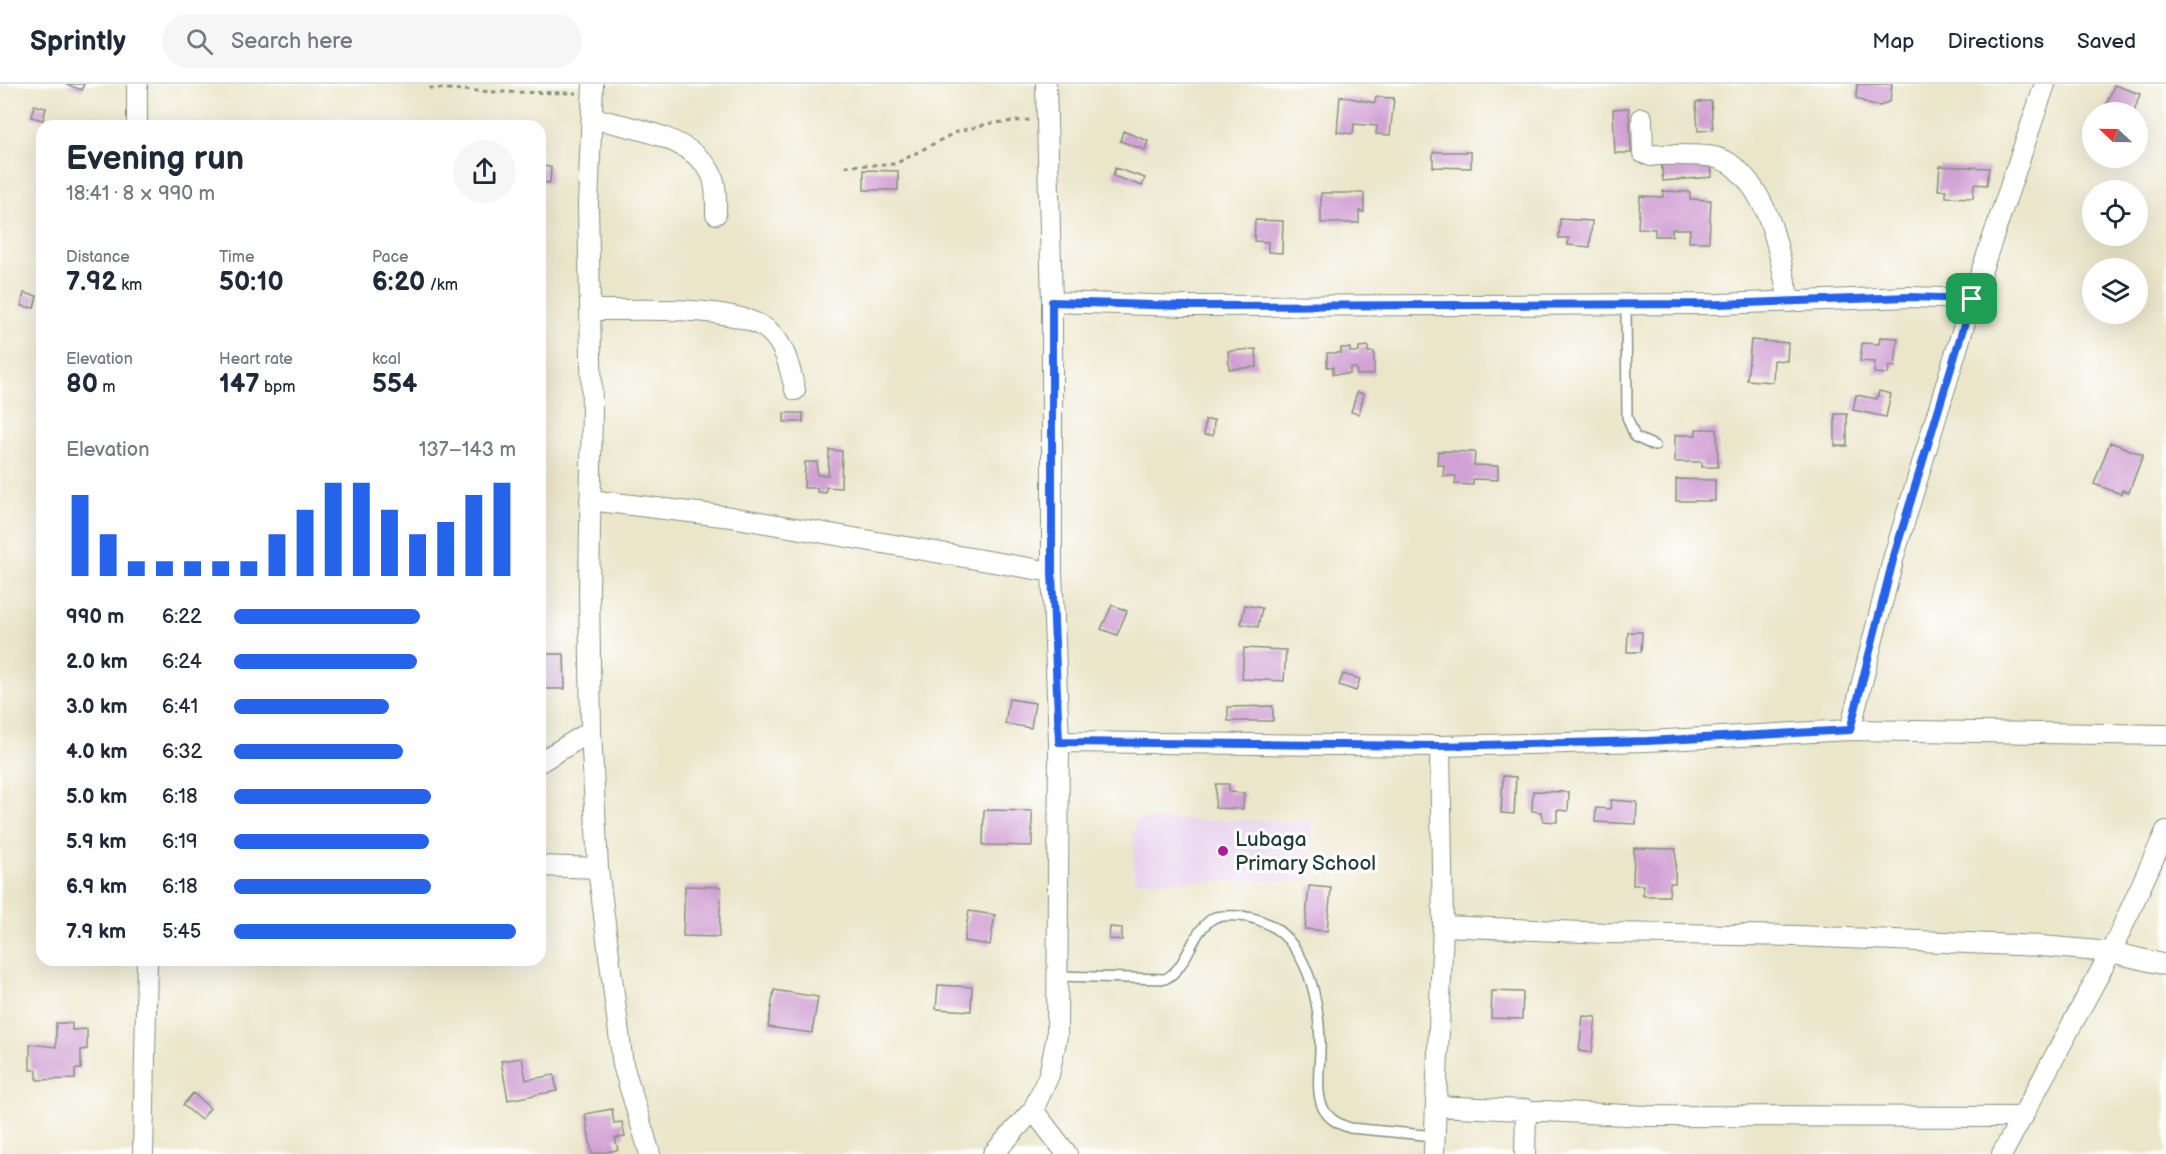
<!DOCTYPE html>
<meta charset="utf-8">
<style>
:root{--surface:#fff;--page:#f6f6f7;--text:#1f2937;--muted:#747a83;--line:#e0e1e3;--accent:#2563eb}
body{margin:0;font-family:"Balsamiq Sans",sans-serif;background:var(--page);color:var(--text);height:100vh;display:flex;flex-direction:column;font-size:22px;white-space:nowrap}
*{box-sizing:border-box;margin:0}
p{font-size:20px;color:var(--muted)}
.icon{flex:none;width:33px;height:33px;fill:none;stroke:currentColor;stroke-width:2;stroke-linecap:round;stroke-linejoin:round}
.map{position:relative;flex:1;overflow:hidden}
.sheet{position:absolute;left:36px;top:36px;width:510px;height:846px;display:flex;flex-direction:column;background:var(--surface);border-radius:18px;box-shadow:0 6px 24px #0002}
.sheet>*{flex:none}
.needle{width:39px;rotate:292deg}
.fabs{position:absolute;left:2082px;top:18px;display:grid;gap:12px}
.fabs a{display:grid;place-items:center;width:66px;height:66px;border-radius:50%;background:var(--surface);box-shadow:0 6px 24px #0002;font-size:30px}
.pin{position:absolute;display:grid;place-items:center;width:51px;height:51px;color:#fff;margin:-26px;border-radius:12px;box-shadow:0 3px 9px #0006}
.round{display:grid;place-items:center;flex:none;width:63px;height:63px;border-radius:32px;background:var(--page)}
.headline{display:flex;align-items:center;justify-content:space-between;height:102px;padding:0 30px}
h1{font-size:33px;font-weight:700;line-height:45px}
.figures{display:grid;grid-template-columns:repeat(3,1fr);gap:9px;height:102px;padding:6px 30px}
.figures div{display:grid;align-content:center}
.figures b{font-size:26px;font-weight:700}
.figures small{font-size:16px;font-weight:400}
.figures p{font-size:16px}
.chart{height:168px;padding:12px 30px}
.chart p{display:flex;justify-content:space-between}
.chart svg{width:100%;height:108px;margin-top:6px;stroke:var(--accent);stroke-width:6}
ul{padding:0 30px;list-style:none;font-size:20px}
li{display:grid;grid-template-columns:96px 72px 1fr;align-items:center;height:45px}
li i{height:15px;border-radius:8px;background:var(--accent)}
header{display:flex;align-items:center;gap:36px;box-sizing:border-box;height:84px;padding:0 30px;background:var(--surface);border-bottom:2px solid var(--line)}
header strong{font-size:28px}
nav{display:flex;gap:33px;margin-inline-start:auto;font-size:21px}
.search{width:420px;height:54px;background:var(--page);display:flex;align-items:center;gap:15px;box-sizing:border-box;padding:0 21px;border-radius:33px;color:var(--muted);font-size:22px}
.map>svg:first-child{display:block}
</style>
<header>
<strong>Sprintly</strong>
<div class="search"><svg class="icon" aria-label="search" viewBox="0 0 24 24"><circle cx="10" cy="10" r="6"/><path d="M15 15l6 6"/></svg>Search here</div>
<nav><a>Map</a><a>Directions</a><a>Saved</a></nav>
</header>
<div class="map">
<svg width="2166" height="1070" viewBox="0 0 2166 1070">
<rect width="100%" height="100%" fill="#fff"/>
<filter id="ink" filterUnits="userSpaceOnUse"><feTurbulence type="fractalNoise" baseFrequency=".0167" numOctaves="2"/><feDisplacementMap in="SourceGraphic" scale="12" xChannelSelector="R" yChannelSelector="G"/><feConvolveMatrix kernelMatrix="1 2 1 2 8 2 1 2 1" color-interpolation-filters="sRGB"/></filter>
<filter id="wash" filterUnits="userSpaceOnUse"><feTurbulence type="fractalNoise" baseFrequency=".008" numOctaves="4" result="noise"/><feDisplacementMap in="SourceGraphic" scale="24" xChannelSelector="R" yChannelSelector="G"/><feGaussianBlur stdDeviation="1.35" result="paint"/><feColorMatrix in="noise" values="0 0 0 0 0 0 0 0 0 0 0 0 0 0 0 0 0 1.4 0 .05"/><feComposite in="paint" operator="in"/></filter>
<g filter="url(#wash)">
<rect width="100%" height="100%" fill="#ebe6ca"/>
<path fill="#e8d2ee" d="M 1134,736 L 1312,737 L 1311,797 L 1134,797 Z"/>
<g id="blocks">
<path fill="#d1a1d4" d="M 65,0 L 84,0 L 82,6 Z
M 1857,0 L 1892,0 L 1890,17 L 1880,22 L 1871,21 L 1856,14 Z
M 2114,1 L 2140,10 L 2134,28 L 2104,28 Z
M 1340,12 L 1375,19 L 1376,13 L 1394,14 L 1390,51 L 1376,50 L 1377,42 L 1354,40 L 1353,50 L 1337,48 Z
M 1711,17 L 1713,46 L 1698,47 L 1696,18 Z
M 34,21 L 46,24 L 43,36 L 31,33 Z
M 1629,24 L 1631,69 L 1615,69 L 1613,25 Z
M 1123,47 L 1148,57 L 1145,66 L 1120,57 Z
M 1433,68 L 1471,68 L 1471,84 L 1433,83 Z
M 1661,76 L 1711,78 L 1712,93 L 1663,97 Z
M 540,82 L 551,83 L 550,99 L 540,98 Z
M 1940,82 L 1989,84 L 1987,101 L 1974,100 L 1973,114 L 1946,113 L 1946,106 L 1938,106 Z
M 1115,84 L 1145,94 L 1142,102 L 1113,92 Z
M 864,86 L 898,87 L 898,106 L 864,106 Z
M 1663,107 L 1690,108 L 1690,115 L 1711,116 L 1709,158 L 1689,158 L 1690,145 L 1672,145 L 1672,152 L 1655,152 L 1655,145 L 1638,144 L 1640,112 L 1663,113 Z
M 1321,109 L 1364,109 L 1364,128 L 1359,127 L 1359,139 L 1321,139 Z
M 1560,135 L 1592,137 L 1590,163 L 1568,161 L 1569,154 L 1559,154 Z
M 1255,136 L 1283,137 L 1282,169 L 1268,168 L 1268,158 L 1254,157 Z
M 24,209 L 37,212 L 34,224 L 21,222 Z
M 1880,253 L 1898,254 L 1895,283 L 1889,282 L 1888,290 L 1874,289 L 1875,278 L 1860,277 L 1862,259 L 1879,260 Z
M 1751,256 L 1788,259 L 1787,277 L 1774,276 L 1773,298 L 1747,296 Z
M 1368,262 L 1368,268 L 1374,268 L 1374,290 L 1357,291 L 1356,284 L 1350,284 L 1350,290 L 1333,290 L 1333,283 L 1327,283 L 1327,269 L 1341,269 L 1341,264 L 1350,264 L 1350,268 L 1359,268 L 1359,263 Z
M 1256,265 L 1257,283 L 1229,285 L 1228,267 Z
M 1879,307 L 1891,310 L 1886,333 L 1853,326 L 1856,311 L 1877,315 Z
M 1357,308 L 1364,310 L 1359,330 L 1351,328 Z
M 784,329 L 803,329 L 803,338 L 784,338 Z
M 1835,330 L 1847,330 L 1847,362 L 1835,362 Z
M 1205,336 L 1214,336 L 1213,351 L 1204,351 Z
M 1696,345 L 1717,345 L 1718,383 L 1702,383 L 1702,378 L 1675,378 L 1675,351 L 1696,351 Z
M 2110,358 L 2143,371 L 2129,408 L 2122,406 L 2121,410 L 2094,400 Z
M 829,366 L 842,367 L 841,404 L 826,403 L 826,409 L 817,408 L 817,404 L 804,404 L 805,378 L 817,378 L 817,391 L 828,391 Z
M 1438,367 L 1475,368 L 1474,381 L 1498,382 L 1498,396 L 1473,395 L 1473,401 L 1455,400 L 1456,392 L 1443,392 L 1444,381 L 1437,381 Z
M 1676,395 L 1715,396 L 1715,417 L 1676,417 Z
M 1112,521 L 1127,527 L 1117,551 L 1101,545 Z
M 1245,521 L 1262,524 L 1258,543 L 1241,540 Z
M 1628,548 L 1642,548 L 1641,568 L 1627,568 Z
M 1244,564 L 1286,566 L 1284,597 L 1242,595 Z
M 540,570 L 564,570 L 565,605 L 540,605 Z
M 1343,590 L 1360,595 L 1356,607 L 1339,601 Z
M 1009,615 L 1035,619 L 1031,644 L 1005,640 Z
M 1273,622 L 1273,637 L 1228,637 L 1228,623 Z
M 1503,692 L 1516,693 L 1514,730 L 1501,729 Z
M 1216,700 L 1229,700 L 1229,708 L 1244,709 L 1243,725 L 1215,724 Z
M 1533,707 L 1569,708 L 1568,727 L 1557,726 L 1557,738 L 1543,737 L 1541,728 L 1532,727 Z
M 1611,716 L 1637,718 L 1636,740 L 1595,738 L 1596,724 L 1610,725 Z
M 984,726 L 1032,727 L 1032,762 L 983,761 Z
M 1634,764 L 1676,765 L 1675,799 L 1670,799 L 1669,812 L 1643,812 L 1643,801 L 1633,801 Z
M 685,802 L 721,803 L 719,853 L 683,852 Z
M 1309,802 L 1331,804 L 1327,847 L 1305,845 Z
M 969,827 L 995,831 L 990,861 L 964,857 Z
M 1110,843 L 1122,844 L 1122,856 L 1109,855 Z
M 938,901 L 972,903 L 971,927 L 936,925 Z
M 774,906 L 818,913 L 812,949 L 768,943 Z
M 1492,907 L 1523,908 L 1522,935 L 1491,934 Z
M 1583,932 L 1596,933 L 1592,969 L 1579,967 Z
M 56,939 L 72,939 L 72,946 L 87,945 L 87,965 L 81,966 L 81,985 L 75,985 L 75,995 L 37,996 L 37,986 L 30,986 L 30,960 L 56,963 Z
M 522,974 L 526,996 L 554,991 L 557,1007 L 508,1016 L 501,977 Z
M 193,1009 L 210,1024 L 201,1036 L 183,1021 Z
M 612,1025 L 614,1039 L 622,1038 L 625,1053 L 615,1054 L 618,1066 L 592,1070 L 585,1030 Z"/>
</g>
</g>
<g filter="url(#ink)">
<use href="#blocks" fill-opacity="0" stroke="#85927f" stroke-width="1.5"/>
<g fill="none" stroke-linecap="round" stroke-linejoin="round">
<g stroke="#85927f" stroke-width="12">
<path id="lane" d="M 1626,221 L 1627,333 L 1635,353 L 1655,362
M 1058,892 L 1165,895 C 1190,882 1190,847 1215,833 C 1294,821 1318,893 1320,957 C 1321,977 1315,1003 1322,1022 C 1328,1035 1338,1040 1350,1044 L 1435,1052"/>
</g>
<g stroke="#85927f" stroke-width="22">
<path id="street" d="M 137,0 L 137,42
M 593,0 L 588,121 L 592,325 L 589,505 L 591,647 L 598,784 L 623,981 L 650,1070
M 592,34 C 628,43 691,52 711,89 C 717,101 716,117 716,130
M 1642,34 L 1643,69 L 1651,72 C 1662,70 1672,71 1683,71 C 1699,72 1715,70 1729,79 C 1771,108 1780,171 1789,218
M 1052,218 L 1185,222 L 1719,220 L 1909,213 L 1972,215
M 590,226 C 634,227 739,219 770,248 C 786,263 790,285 795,306
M 590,416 L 731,433 L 1052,488
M 1850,646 L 1894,472 L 1972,215 L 2045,0
M 1059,658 L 1440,662 L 1647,657 L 1850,646 L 2166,651
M 540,678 L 591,647
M 540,782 L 598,784
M 1443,842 L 1606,849 L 1797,852 L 2041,862 L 2111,868 L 2166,881
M 1436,1022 L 1647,1032 L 2023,1033
M 1033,1026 L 1067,1070
M 143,1070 L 147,876
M 993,1070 L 1033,1026 L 1049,991 L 1057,952 L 1059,658 L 1052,488 L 1052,218 L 1046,0
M 1434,1070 L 1443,842 L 1440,662
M 1525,1070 L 1526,1025
M 2002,1070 L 2111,868 L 2166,747"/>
</g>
<path stroke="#85927f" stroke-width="3" stroke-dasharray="4.5 4.5" stroke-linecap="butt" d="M 429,4 L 496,8 L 576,9
M 845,82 L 895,80 L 956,48 L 992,39 L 1030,36"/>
<use href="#lane" stroke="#fff" stroke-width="9"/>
<use href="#street" stroke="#fff" stroke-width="20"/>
</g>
</g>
<g fill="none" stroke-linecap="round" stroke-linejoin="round" filter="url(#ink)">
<g stroke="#fff" stroke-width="12">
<path id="route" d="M 1909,213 L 1972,215 L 1894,472 L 1850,646 L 1647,657 L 1440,662 L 1059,658 L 1052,488 L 1052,218 L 1185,222 L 1719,220 Z"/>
</g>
<use href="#route" stroke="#2563eb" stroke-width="8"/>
</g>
<circle fill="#b5179e" stroke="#fff" stroke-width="2" cx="1223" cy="767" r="6"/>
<g text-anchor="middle" stroke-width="6" stroke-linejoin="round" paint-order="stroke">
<g font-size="21" fill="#1f3d34" stroke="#fff" text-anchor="start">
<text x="1235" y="762">Lubaga<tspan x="1235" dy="24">Primary School</tspan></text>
</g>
</g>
</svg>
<div class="fabs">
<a><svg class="needle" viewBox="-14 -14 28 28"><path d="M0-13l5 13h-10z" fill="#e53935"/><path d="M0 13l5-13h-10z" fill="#747a83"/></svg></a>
<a><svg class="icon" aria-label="locate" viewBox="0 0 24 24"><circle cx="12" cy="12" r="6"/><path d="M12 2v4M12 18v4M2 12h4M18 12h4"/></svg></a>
<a><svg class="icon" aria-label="layers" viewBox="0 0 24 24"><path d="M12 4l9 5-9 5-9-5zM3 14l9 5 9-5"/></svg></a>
</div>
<div class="pin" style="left:1972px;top:215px;background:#1e9e55"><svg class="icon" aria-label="arrive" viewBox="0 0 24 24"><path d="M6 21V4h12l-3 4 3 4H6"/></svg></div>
<section class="sheet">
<div class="headline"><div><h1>Evening run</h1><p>18:41 · 8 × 990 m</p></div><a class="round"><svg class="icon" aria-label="share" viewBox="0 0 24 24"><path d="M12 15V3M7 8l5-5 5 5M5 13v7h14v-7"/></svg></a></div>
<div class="figures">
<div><p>Distance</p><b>7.92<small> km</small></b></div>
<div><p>Time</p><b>50:10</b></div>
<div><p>Pace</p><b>6:20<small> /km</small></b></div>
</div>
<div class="figures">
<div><p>Elevation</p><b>80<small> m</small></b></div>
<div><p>Heart rate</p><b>147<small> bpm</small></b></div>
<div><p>kcal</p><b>554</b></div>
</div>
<div class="chart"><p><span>Elevation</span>137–143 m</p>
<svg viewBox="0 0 160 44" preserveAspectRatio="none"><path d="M5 44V11M15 44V27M25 44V38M35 44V38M45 44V38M55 44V38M65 44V38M75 44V27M85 44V17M95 44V6M105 44V6M115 44V17M125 44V27M135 44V22M145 44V11M155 44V6"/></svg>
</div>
<ul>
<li><b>990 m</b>6:22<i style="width:66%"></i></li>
<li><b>2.0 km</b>6:24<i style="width:65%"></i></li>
<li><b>3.0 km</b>6:41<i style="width:55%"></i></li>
<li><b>4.0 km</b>6:32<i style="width:60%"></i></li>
<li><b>5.0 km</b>6:18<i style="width:70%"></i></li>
<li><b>5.9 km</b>6:19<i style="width:69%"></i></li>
<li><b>6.9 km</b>6:18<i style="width:70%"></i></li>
<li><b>7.9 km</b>5:45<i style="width:100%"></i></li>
</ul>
</section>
</div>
